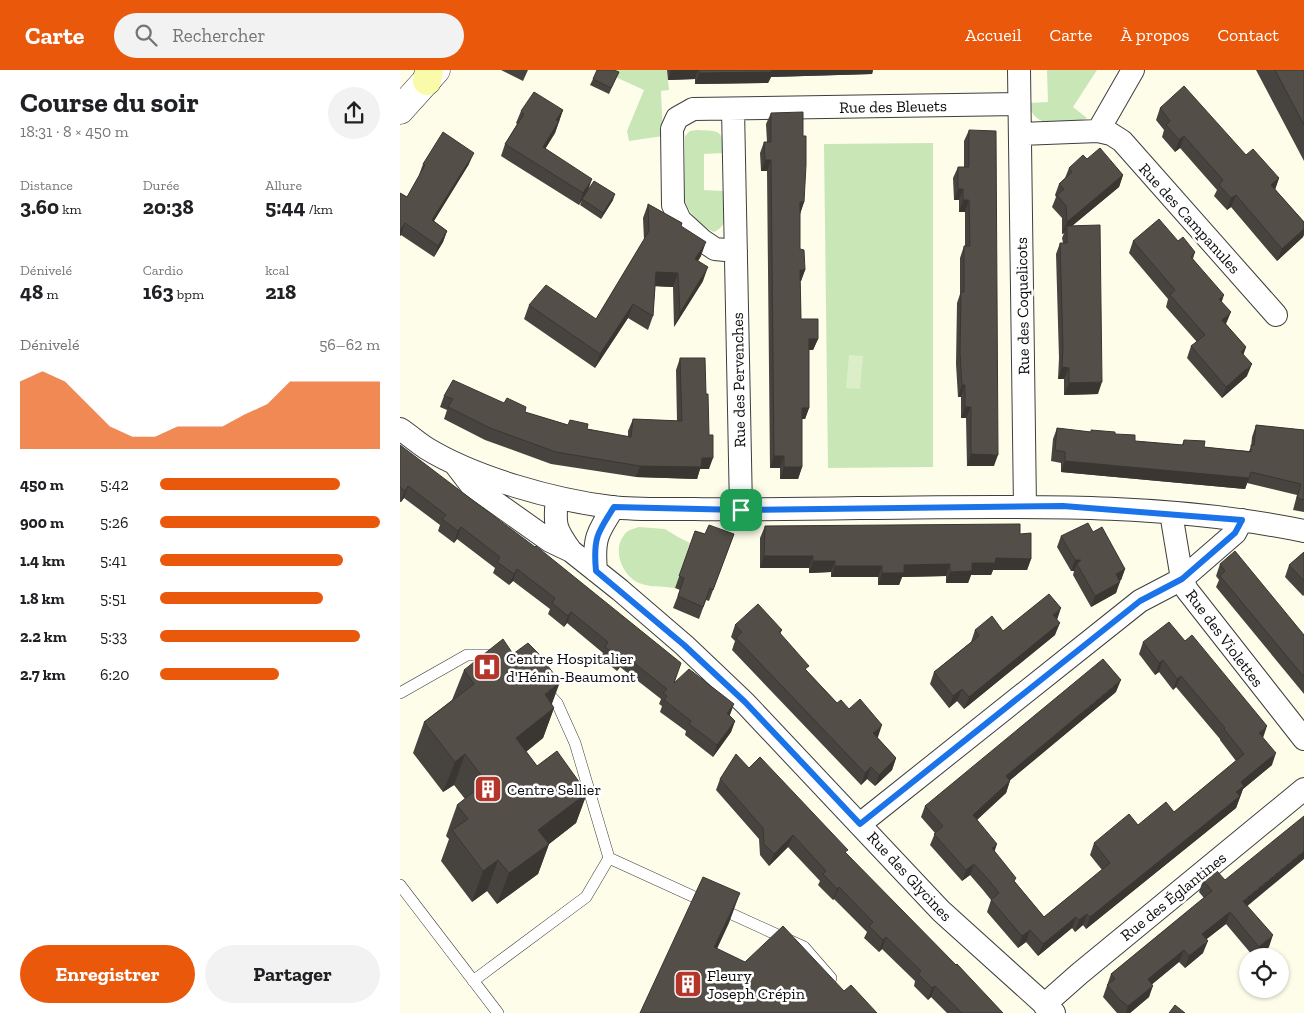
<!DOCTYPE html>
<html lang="fr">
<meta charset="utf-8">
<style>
:root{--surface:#fff;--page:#f2f2f2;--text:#202124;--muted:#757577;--accent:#ea580c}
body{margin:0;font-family:"Zilla Slab",serif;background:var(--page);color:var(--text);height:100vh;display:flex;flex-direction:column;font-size:19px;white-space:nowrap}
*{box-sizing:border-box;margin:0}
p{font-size:16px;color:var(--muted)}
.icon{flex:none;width:28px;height:28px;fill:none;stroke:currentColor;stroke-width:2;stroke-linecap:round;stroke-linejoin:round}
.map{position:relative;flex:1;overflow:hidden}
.panel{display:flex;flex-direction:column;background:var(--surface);width:400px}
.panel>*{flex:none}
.tools{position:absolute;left:839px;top:878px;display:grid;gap:10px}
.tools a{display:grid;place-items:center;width:50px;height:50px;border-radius:50%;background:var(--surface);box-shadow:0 1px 4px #0004;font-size:25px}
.pin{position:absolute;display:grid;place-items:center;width:42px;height:42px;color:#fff;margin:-21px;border-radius:10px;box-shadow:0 2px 8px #0006}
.round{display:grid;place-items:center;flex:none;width:52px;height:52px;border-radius:26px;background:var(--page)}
.summary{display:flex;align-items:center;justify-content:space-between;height:85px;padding:0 20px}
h1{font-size:28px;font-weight:700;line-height:38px}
.figures{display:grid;grid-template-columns:repeat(3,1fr);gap:8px;height:85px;padding:5px 20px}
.figures div{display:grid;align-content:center}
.figures b{font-size:21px;font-weight:700}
.figures small{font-size:14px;font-weight:400}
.figures p{font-size:14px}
.chart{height:140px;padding:10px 20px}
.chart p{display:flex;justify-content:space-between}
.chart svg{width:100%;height:90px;margin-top:5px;fill:var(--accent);opacity:.7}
.primary-button{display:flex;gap:10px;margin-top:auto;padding:10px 20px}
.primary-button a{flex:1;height:58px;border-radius:30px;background:var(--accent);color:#fff;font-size:20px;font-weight:700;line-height:58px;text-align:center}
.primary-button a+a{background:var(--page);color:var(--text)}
ul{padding:0 20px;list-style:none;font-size:16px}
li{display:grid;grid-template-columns:80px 60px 1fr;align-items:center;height:38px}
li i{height:12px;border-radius:6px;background:var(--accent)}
header{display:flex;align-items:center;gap:30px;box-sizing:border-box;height:70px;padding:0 25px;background:var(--accent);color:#fff}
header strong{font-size:24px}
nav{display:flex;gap:28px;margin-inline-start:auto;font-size:18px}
.search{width:350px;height:45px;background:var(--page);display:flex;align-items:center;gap:12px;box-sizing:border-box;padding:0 18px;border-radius:28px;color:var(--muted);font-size:19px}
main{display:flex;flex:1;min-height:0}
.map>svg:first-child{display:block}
</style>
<header>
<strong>Carte</strong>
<div class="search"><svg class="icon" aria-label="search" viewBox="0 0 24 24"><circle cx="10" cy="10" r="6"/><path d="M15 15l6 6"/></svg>Rechercher</div>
<nav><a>Accueil</a><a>Carte</a><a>À propos</a><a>Contact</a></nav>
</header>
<main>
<section class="panel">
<div class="summary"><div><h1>Course du soir</h1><p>18:31 · 8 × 450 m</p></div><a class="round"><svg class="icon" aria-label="share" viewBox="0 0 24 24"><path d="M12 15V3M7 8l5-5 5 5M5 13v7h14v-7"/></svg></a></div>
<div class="figures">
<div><p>Distance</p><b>3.60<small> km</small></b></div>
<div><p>Durée</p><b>20:38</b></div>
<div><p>Allure</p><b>5:44<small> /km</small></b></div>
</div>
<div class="figures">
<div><p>Dénivelé</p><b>48<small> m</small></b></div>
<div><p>Cardio</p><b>163<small> bpm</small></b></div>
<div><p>kcal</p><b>218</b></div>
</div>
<div class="chart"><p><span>Dénivelé</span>56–62 m</p>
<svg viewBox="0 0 160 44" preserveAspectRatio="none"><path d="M0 44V11L10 6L20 11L30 22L40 33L50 38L60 38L70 33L80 33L90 33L100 27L110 22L120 11L130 11L140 11L150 11L160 11V44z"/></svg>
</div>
<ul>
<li><b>450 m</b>5:42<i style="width:82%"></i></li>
<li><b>900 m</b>5:26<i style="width:100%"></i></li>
<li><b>1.4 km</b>5:41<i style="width:83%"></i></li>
<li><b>1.8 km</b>5:51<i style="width:74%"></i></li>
<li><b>2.2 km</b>5:33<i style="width:91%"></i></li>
<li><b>2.7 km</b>6:20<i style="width:54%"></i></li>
</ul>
<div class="primary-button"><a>Enregistrer</a><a>Partager</a></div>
</section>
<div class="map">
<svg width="904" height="943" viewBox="0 0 904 943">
<rect width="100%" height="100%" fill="#fefdea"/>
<path fill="#c9e6b6" d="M 200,0 L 267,0 L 269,20 L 261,21 L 263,66 L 229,71 L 227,61 L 244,20 Z
M 647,0 L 697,0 L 673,37 L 687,48 C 668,55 632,60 629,33 L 648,32 Z
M 297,60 C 319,61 323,59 324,83 L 304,84 L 304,120 L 324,121 C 325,135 331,155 314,162 C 302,157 290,144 285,132 L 285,66 L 290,61 Z
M 533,73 L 533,397 L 428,398 L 424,74 Z
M 239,457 L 265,459 L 278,467 L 290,473 L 275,518 C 264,516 250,518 239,513 C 221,505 210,476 228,461 C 231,459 236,458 239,457 Z"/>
<path fill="#dceec8" d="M 449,285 L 463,286 L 460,319 L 446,318 Z"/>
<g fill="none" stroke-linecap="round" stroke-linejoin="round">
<g stroke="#3e3e3e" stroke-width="12">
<path id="service" d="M 0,623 L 67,585 L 97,585
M 209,788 L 404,877 L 431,908
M 0,815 L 98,943
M 73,911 L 186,827 L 209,788 L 175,673 L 157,633 L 144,619"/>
</g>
<g stroke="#3e3e3e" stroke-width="24">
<path id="minor" d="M 619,0 L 625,437
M 333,39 L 341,439
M 698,61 L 733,0
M 620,64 L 698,61 L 711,64 L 722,71 L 876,245
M 336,181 L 315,179 L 303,171 L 280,150 L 273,135 L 272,59 L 277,48 L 293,39 L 619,34
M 0,359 C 9,365 17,372 26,378 C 75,408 154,430 211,437 C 238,440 267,439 294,439 C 350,440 405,439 461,438 C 609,437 759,431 904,461
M 55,394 L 71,415 L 150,471 L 171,481 L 220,520 L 284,575 L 345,633 L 541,841 L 654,943
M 157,428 C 154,455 155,459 171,481
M 771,443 L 782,509 L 787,520 L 904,669
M 196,501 C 193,469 197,463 214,437
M 460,754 L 740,531 L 782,509 L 835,463 L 842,450
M 644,935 L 679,904 L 904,719"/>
</g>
<g stroke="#3e3e3e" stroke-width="29">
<path id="tertiary" d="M 0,40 L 36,0"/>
</g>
<g stroke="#2d2d2d" stroke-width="29">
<path id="secondary" d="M 27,11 L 29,0"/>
</g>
<use href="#service" stroke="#fff" stroke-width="11"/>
<use href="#minor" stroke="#fff" stroke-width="22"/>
<use href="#tertiary" stroke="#fff" stroke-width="28"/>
<use href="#secondary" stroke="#fafba8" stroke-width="28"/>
</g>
<path fill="#47433e" d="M 101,0 L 128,0 L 123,11 Z
M 267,0 L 473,0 L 472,4 L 371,7 L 368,13 L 295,14 L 295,9 L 268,10 Z
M 856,0 L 904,0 L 904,91 Z
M 219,2 L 209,24 L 190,15 L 193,9 Z
M 760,38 L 846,85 L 879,108 L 875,119 L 904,152 L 904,165 L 903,167 L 877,191 L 831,137 L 827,140 L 814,126 L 817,120 L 780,78 L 775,82 L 762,67 L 764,60 L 756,50 Z
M 163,40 L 155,63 L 145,79 L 188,121 L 213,130 L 201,149 L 180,135 L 182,130 L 179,135 L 101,86 L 105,74 L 117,54 L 116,53 L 121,41 Z
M 371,43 L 404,132 L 400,144 L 400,179 L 405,200 L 401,211 L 400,211 L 401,249 L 418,269 L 413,280 L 409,280 L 409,338 L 405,349 L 402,349 L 402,397 L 398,409 L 380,409 L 380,398 L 370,398 L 367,101 L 361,101 L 360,83 L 364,72 L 367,72 L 366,54 Z
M 569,60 L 594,396 L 567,396 L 566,348 L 561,348 L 561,327 L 558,327 L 556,294 L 557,233 L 560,224 L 560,188 L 564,176 L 565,176 L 565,142 L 559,142 L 559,130 L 554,130 L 553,108 L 558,97 L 564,97 L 564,71 Z
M 687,89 L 723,105 L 719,117 L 672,156 L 698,324 L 664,325 L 664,309 L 658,309 L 659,288 L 656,184 L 660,173 L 663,173 L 662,168 L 664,163 L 662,164 L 662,148 L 652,137 L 656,127 L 655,125 L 659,114 L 665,108 L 669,98 Z
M 23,94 L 69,94 L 34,151 L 47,161 L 43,172 L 34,187 L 1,165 L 0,166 L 0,123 L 7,127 L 19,106 L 19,105 Z
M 248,134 L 282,153 L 281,156 L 301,186 L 298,191 L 303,211 L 274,257 L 273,217 L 255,216 L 253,246 L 248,260 L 228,248 L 195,298 L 124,249 L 129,235 L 196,249 L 244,170 L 243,148 Z
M 733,171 L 778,171 L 795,182 L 793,189 L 822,232 L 826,254 L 846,277 L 843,284 L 847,306 L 822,328 L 787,288 L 791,276 L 797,272 L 766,237 L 768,229 L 729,183 Z
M 280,288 L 306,324 L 309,399 L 300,399 L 297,409 L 236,407 L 151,394 L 85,370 L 44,349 L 47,340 L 40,337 L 44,326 L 125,342 L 168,355 L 228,367 L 228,361 L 233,349 L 277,351 L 276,300 Z
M 856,355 L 904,360 L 904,442 L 893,440 L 897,425 L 847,413 L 845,419 L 661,402 L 661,393 L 651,391 L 653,369 L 657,358 L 691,362 L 691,360 L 715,364 L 735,371 L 782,375 L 784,370 L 804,377 L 849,381 L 851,377 L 852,367 Z
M 0,375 L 274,612 L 330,646 L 335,651 L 331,662 L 313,687 L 285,665 L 286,661 L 260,642 L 262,636 L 259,634 L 261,629 L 220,597 L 217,601 L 201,588 L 203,583 L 167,553 L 164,557 L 148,544 L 150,539 L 113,511 L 109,515 L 93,503 L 95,498 L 57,469 L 54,473 L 38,461 L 40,455 L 4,428 L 1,432 L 0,432 Z
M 365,456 L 620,464 L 631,489 L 627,500 L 593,500 L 591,505 L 571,505 L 568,513 L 546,513 L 546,506 L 502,507 L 499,515 L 478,515 L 478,507 L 431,507 L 431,502 L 409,503 L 409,498 L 360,498 L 360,468 Z
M 295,461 L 305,464 L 334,464 L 309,531 L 306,530 L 299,549 L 273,538 L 280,520 L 275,518 Z
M 661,466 L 725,499 L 721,510 L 719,511 L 716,523 L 691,537 L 673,505 L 674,501 L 671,501 L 657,477 Z
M 904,482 L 904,525 L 903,526 L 885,507 L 889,495 Z
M 820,494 L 904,565 L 904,624 L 816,517 L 819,510 L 816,506 Z
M 657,550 L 655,565 L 564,639 L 557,631 L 549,638 L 530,614 L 534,602 L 571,572 L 575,560 L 603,561 Z
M 335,555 L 382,560 L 380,564 L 407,601 L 437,633 L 477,667 L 496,688 L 492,700 L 475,716 L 467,709 L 461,715 L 332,580 L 335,571 L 331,567 Z
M 743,572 L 863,668 L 872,695 L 843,719 L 836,738 L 686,859 L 683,855 L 675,862 L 672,858 L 638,886 L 626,872 L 618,878 L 587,842 L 591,830 L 583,820 L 570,805 L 562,811 L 530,775 L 535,763 L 521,747 L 525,736 L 716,622 L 610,710 L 606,723 L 577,750 L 594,782 L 615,812 L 644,847 L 702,800 L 690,785 L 694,773 L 738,755 L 774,742 L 836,691 L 820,670 L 820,669 L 776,617 L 773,620 L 759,602 L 755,605 L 739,584 Z
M 113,584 L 154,638 L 143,668 L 126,682 L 137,696 L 187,723 L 176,753 L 149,774 L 138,804 L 97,834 L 87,821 L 72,832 L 41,791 L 49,769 L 46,766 L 57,735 L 65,729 L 54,715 L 43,722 L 13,683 L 24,652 L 52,630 L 64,600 Z
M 349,698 L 446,784 L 603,943 L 547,943 L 531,927 L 528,930 L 514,916 L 515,911 L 482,879 L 479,882 L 464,868 L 467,862 L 434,829 L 433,830 L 418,815 L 420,811 L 388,777 L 369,796 L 360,785 L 359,769 L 316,720 L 320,709 Z
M 803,810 L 847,836 L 869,877 L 858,886 L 853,886 L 826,854 L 806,869 L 803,883 L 785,898 L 779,892 L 752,914 L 749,927 L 730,943 L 717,943 L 703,927 L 711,904 L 804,828 L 799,822 Z"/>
<path fill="#3a3732" d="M 271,0 L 298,0 L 295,9 L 268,10 Z
M 371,0 L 473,0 L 472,4 L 371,7 L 368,13 L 295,14 L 299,3 Z
M 163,40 L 155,63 L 139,89 L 143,77 L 156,50 Z
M 784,66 L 780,78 L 775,82 L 779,70 Z
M 74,83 L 69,94 L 27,162 L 32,150 Z
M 365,90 L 371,90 L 367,101 L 361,101 Z
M 723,105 L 719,117 L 667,160 L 667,156 L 664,163 L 662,164 L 667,152 Z
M 879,108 L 875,120 L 871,115 Z
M 192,109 L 188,121 L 179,135 L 183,123 Z
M 558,119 L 563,119 L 559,130 L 554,130 Z
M 215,124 L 213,130 L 201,149 L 203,143 Z
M 836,125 L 831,137 L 827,140 L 831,128 Z
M 563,130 L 569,130 L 565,142 L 559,142 Z
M 400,132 L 404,132 L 400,144 Z
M 5,153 L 1,165 L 0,166 L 0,161 Z
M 904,159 L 903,167 L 877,191 L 882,179 Z
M 47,161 L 43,172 L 34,187 L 38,176 Z
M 306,172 L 301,186 L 290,203 L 295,189 Z
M 308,197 L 303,211 L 274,257 L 280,243 Z
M 400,200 L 405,200 L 401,211 L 396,211 Z
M 256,202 L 278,203 L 273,217 L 251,216 Z
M 824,225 L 820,237 L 819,229 Z
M 233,234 L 228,248 L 195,298 L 200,284 Z
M 831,242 L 826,254 L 818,262 L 822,250 Z
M 409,269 L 418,269 L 413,280 L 404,280 Z
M 846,277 L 842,289 L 841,282 Z
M 852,294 L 847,306 L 822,328 L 826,317 Z
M 662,297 L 669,298 L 664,309 L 658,309 Z
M 702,312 L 698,324 L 664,325 L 669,313 Z
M 562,315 L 565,315 L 561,327 L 558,327 Z
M 565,337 L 571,337 L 566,348 L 561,348 Z
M 402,338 L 409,338 L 405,349 L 397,349 Z
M 571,384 L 598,385 L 594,396 L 567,396 Z
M 374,386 L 384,386 L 380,398 L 370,398 Z
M 302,388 L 313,388 L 309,399 L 300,399 L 297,409 L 236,407 L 240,396 Z
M 665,391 L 849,408 L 845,419 L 661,402 Z
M 384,397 L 402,397 L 398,409 L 380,409 Z
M 8,416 L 4,428 L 1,432 L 5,421 Z
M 61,457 L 57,469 L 54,473 L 58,461 Z
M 364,486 L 413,486 L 409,498 L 360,498 Z
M 596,488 L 631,489 L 627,500 L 593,500 L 591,505 L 571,505 L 568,513 L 546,513 L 550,502 L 572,493 Z
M 675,490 L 681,490 L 677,494 L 674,501 L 671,501 Z
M 413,491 L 435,491 L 431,502 L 409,503 Z
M 550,494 L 546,506 L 502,507 L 499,515 L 478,515 L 482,503 L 504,495 Z
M 435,496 L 482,496 L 478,507 L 431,507 Z
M 117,499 L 113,511 L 109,515 L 114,504 Z
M 725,499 L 721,510 L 712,516 L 716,504 Z
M 720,512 L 716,523 L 691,537 L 695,526 Z
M 661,538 L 657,550 L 653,545 Z
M 171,542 L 167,553 L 164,557 L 168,546 Z
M 660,553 L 655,565 L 564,639 L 569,627 Z
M 224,585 L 220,597 L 217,601 L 221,589 Z
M 763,590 L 759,602 L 755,605 L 759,593 Z
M 781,606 L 776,617 L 773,620 L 777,609 Z
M 721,610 L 716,622 L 602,717 L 606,706 Z
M 160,612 L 149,642 L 154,638 L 143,668 L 105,698 L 116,668 L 145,624 Z
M 562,619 L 557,631 L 549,638 L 553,626 Z
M 334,634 L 330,645 L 323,655 L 327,643 Z
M 335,651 L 331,662 L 313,687 L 317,675 Z
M 482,655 L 478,667 L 469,674 L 473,663 Z
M 867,656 L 863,668 L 859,663 Z
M 876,683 L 872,695 L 843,719 L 836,738 L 686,859 L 690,847 L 836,722 L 841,712 Z
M 65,684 L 54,715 L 43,722 L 55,692 Z
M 496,688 L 492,700 L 475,716 L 479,705 Z
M 471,697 L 467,709 L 461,715 L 465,703 Z
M 610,711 L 606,723 L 569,757 L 573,745 Z
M 187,723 L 176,753 L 149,774 L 138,804 L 97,834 L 109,803 L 138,760 Z
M 393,765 L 388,777 L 369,796 L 374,784 Z
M 597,774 L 593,786 L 592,778 Z
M 904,781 L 904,789 L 839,843 L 843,831 Z
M 98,790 L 87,821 L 72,832 L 83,801 Z
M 574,794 L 570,805 L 562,811 L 566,800 Z
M 439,817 L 434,829 L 433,830 L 437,819 Z
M 340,823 L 329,853 L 304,907 L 314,877 Z
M 830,842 L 826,854 L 798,876 L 802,864 Z
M 687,844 L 683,855 L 675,862 L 679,850 Z
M 676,847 L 672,858 L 638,886 L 643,874 Z
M 630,860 L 626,872 L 618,878 L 622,866 Z
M 873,865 L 869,877 L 858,886 L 856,886 L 859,877 Z
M 486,867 L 482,879 L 479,882 L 483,870 Z
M 808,871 L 803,883 L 785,898 L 789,886 Z
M 784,880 L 779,892 L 744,921 L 748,909 Z
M 535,916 L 531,927 L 528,930 L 532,918 Z
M 753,916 L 749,927 L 730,943 L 726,943 L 728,936 Z"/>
<path fill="#534e48" stroke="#3a3732" d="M 197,0 L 214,0 L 219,2 L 211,18 L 193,9 Z
M 299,0 L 372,0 L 372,2 L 299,3 Z
M 875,0 L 904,0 L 904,55 Z
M 784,16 L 846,85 L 853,79 L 879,108 L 871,115 L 904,152 L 904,159 L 882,179 L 836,125 L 831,128 L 819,115 L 823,110 L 784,66 L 779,70 L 766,55 L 770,51 L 760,38 Z
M 134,22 L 163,40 L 156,50 L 159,51 L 143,77 L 192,109 L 183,123 L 105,74 L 124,44 L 121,41 Z
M 403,42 L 403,66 L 406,66 L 406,95 L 404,132 L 400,132 L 400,179 L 404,180 L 405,200 L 400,200 L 401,249 L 418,249 L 418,269 L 409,269 L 409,338 L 402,338 L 402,397 L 384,397 L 384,386 L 374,386 L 371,90 L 365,90 L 364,72 L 371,72 L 371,43 Z
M 569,60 L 596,61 L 598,385 L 571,384 L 571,337 L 565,337 L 565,315 L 562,315 L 560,283 L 561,222 L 564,222 L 564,176 L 570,176 L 569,130 L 563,130 L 563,119 L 558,119 L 558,97 L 569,97 Z
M 43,62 L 74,83 L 32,150 L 47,161 L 38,176 L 5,153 L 0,161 L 0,123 L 7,127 L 25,95 L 23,94 Z
M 700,78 L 723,105 L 667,152 L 666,136 L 657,125 L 664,119 L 659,114 L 672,102 L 669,98 L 683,85 L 687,89 Z
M 194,111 L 215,124 L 203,143 L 182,129 Z
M 248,134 L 282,153 L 281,156 L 306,172 L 295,189 L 308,197 L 280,243 L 278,203 L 256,202 L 253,246 L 233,234 L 200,284 L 129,235 L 146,215 L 196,249 L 249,161 Z
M 759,149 L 778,171 L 783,167 L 795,182 L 791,187 L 824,225 L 819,229 L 831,242 L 822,250 L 846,277 L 841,282 L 852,294 L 826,317 L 791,276 L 805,265 L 770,225 L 775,220 L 733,171 Z
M 700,155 L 702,312 L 669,313 L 669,298 L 662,297 L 663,277 L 660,173 L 667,173 L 667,156 Z
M 280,288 L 305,288 L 306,324 L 308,324 L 309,365 L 313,365 L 313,388 L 302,388 L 301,397 L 240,396 L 156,382 L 90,358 L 48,337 L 53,329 L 44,326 L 53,310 L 104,333 L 107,328 L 126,337 L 125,342 L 145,348 L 168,355 L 170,350 L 188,354 L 187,359 L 231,367 L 233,349 L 282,351 Z
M 856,355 L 904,360 L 904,430 L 897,428 L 901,414 L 851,402 L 849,408 L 665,391 L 665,382 L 655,380 L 657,358 L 691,362 L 691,360 L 715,362 L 715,364 L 735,365 L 735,371 L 783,375 L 784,370 L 805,371 L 804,377 L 851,382 L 851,375 L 854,375 Z
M 0,375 L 79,435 L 135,477 L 136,476 L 281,593 L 274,613 L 289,599 L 334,634 L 327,643 L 335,651 L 317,675 L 289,654 L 291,651 L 264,630 L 267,626 L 263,623 L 267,619 L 224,585 L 221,589 L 205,577 L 208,572 L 171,542 L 168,546 L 152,533 L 155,528 L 117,499 L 114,504 L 97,492 L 100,487 L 61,457 L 58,461 L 42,449 L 46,445 L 8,416 L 5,421 L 0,417 Z
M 688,453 L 693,462 L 702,457 L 725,499 L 716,504 L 720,512 L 695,526 L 677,494 L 681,490 L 675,490 L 661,466 Z
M 620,454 L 620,464 L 631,463 L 631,489 L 596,488 L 595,493 L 572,493 L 572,501 L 550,502 L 550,494 L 504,495 L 504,503 L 482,503 L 482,496 L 435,496 L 435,491 L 413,491 L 413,486 L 364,486 L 365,456 Z
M 309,455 L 334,464 L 313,520 L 310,518 L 303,537 L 278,526 L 284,508 L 279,506 L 295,461 L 305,464 Z
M 835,481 L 904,565 L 904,607 L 820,506 L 825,501 L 820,494 Z
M 904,482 L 904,511 L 889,495 Z
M 649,524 L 661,538 L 653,545 L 660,553 L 569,627 L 562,619 L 553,626 L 534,602 L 579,566 L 575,560 L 592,546 L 603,561 Z
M 358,534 L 382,560 L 379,562 L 409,596 L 405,599 L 437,633 L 441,630 L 449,639 L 460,629 L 482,655 L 473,663 L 496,688 L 479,705 L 471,697 L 465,703 L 336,568 L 342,562 L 335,555 Z
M 769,552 L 785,571 L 792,565 L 867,656 L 859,663 L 876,683 L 841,712 L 844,716 L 836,722 L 840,726 L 690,847 L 687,844 L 679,850 L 676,847 L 643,874 L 630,860 L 622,866 L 591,830 L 599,823 L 587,808 L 574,794 L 566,800 L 534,764 L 543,756 L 525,736 L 703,589 L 721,610 L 606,706 L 610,711 L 573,745 L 597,774 L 592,778 L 616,808 L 614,811 L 644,847 L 710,793 L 694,773 L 729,744 L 738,755 L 766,732 L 774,742 L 844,684 L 824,659 L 825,658 L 781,606 L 777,609 L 763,590 L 759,593 L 743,572 Z
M 103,569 L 113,584 L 128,573 L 138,583 L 160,612 L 145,624 L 154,638 L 116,668 L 137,696 L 157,681 L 187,723 L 138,760 L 149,774 L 109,803 L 98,790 L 83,801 L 52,760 L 68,749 L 57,735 L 86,712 L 65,684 L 55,692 L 24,652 L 74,614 L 64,600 Z
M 336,684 L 349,698 L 360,687 L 448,780 L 445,782 L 556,895 L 557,894 L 603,943 L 562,943 L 535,916 L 532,918 L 518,904 L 521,901 L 486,867 L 483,870 L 469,856 L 473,852 L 439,817 L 437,819 L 423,804 L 426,801 L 393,765 L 374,784 L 364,774 L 363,758 L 320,709 Z
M 904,746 L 904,781 L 843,831 L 873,865 L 859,877 L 830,842 L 802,864 L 808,871 L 789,886 L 784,880 L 748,909 L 753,916 L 728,936 L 720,930 L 707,915 L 715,909 L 711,904 L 812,821 L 803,810 L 816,800 L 825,810 Z
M 303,807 L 340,823 L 314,877 L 345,892 L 383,856 L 444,921 L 451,915 L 477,943 L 240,943 Z
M 775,935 L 785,943 L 769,943 Z"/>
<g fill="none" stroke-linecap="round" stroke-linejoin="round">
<g stroke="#fff" stroke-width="10">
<path id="route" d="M 663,436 L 842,450 L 835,463 L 782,509 L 740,531 L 460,754 L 345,632 L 284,575 L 196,501 C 193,469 197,463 214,437 L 341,440 Z"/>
</g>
<use href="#route" stroke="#1a73e8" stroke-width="6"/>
</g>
<defs>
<g id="hospital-square" transform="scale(1.4375)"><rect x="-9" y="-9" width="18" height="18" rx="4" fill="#b4362b" stroke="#fff"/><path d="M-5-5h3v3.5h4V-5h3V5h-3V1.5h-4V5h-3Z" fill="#fff"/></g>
<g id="building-square" transform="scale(1.4375)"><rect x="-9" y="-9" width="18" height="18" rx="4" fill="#b4362b" stroke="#fff"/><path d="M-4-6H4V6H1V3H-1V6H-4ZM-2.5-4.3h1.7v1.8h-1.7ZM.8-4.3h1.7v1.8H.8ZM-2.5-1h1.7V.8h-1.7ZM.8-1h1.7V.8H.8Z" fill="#fff"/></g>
</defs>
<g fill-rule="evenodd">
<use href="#hospital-square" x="87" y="597"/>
<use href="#building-square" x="88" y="719"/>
<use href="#building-square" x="288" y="914"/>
</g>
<g text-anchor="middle" stroke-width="5" stroke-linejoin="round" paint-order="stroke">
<g font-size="16" fill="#0b0b0b" stroke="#fff">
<text transform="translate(493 36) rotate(-1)" y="6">Rue des Bleuets</text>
<text transform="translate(790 148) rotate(48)" y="6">Rue des Campanules</text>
<text transform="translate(622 236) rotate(-91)" y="6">Rue des Coquelicots</text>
<text transform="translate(338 310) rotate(-91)" y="6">Rue des Pervenches</text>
<text transform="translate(825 568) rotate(53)" y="6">Rue des Violettes</text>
<text transform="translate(510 806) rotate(47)" y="6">Rue des Glycines</text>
<text transform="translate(773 826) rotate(-39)" y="6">Rue des Églantines</text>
</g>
<g font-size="16" fill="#0b0b0b" stroke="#fff" text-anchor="start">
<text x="106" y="594">Centre Hospitalier<tspan x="106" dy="18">d'Hénin-Beaumont</tspan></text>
<text x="107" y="725">Centre Sellier</text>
<text x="307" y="911">Fleury<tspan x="307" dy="18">Joseph Crépin</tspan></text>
</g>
</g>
</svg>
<div class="tools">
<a><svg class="icon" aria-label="locate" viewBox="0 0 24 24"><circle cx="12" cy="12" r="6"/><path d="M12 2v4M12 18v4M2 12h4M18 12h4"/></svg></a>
</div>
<div class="pin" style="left:341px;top:440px;background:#1e9e55"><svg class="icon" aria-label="arrive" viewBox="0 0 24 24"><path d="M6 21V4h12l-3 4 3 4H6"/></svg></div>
</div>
</main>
